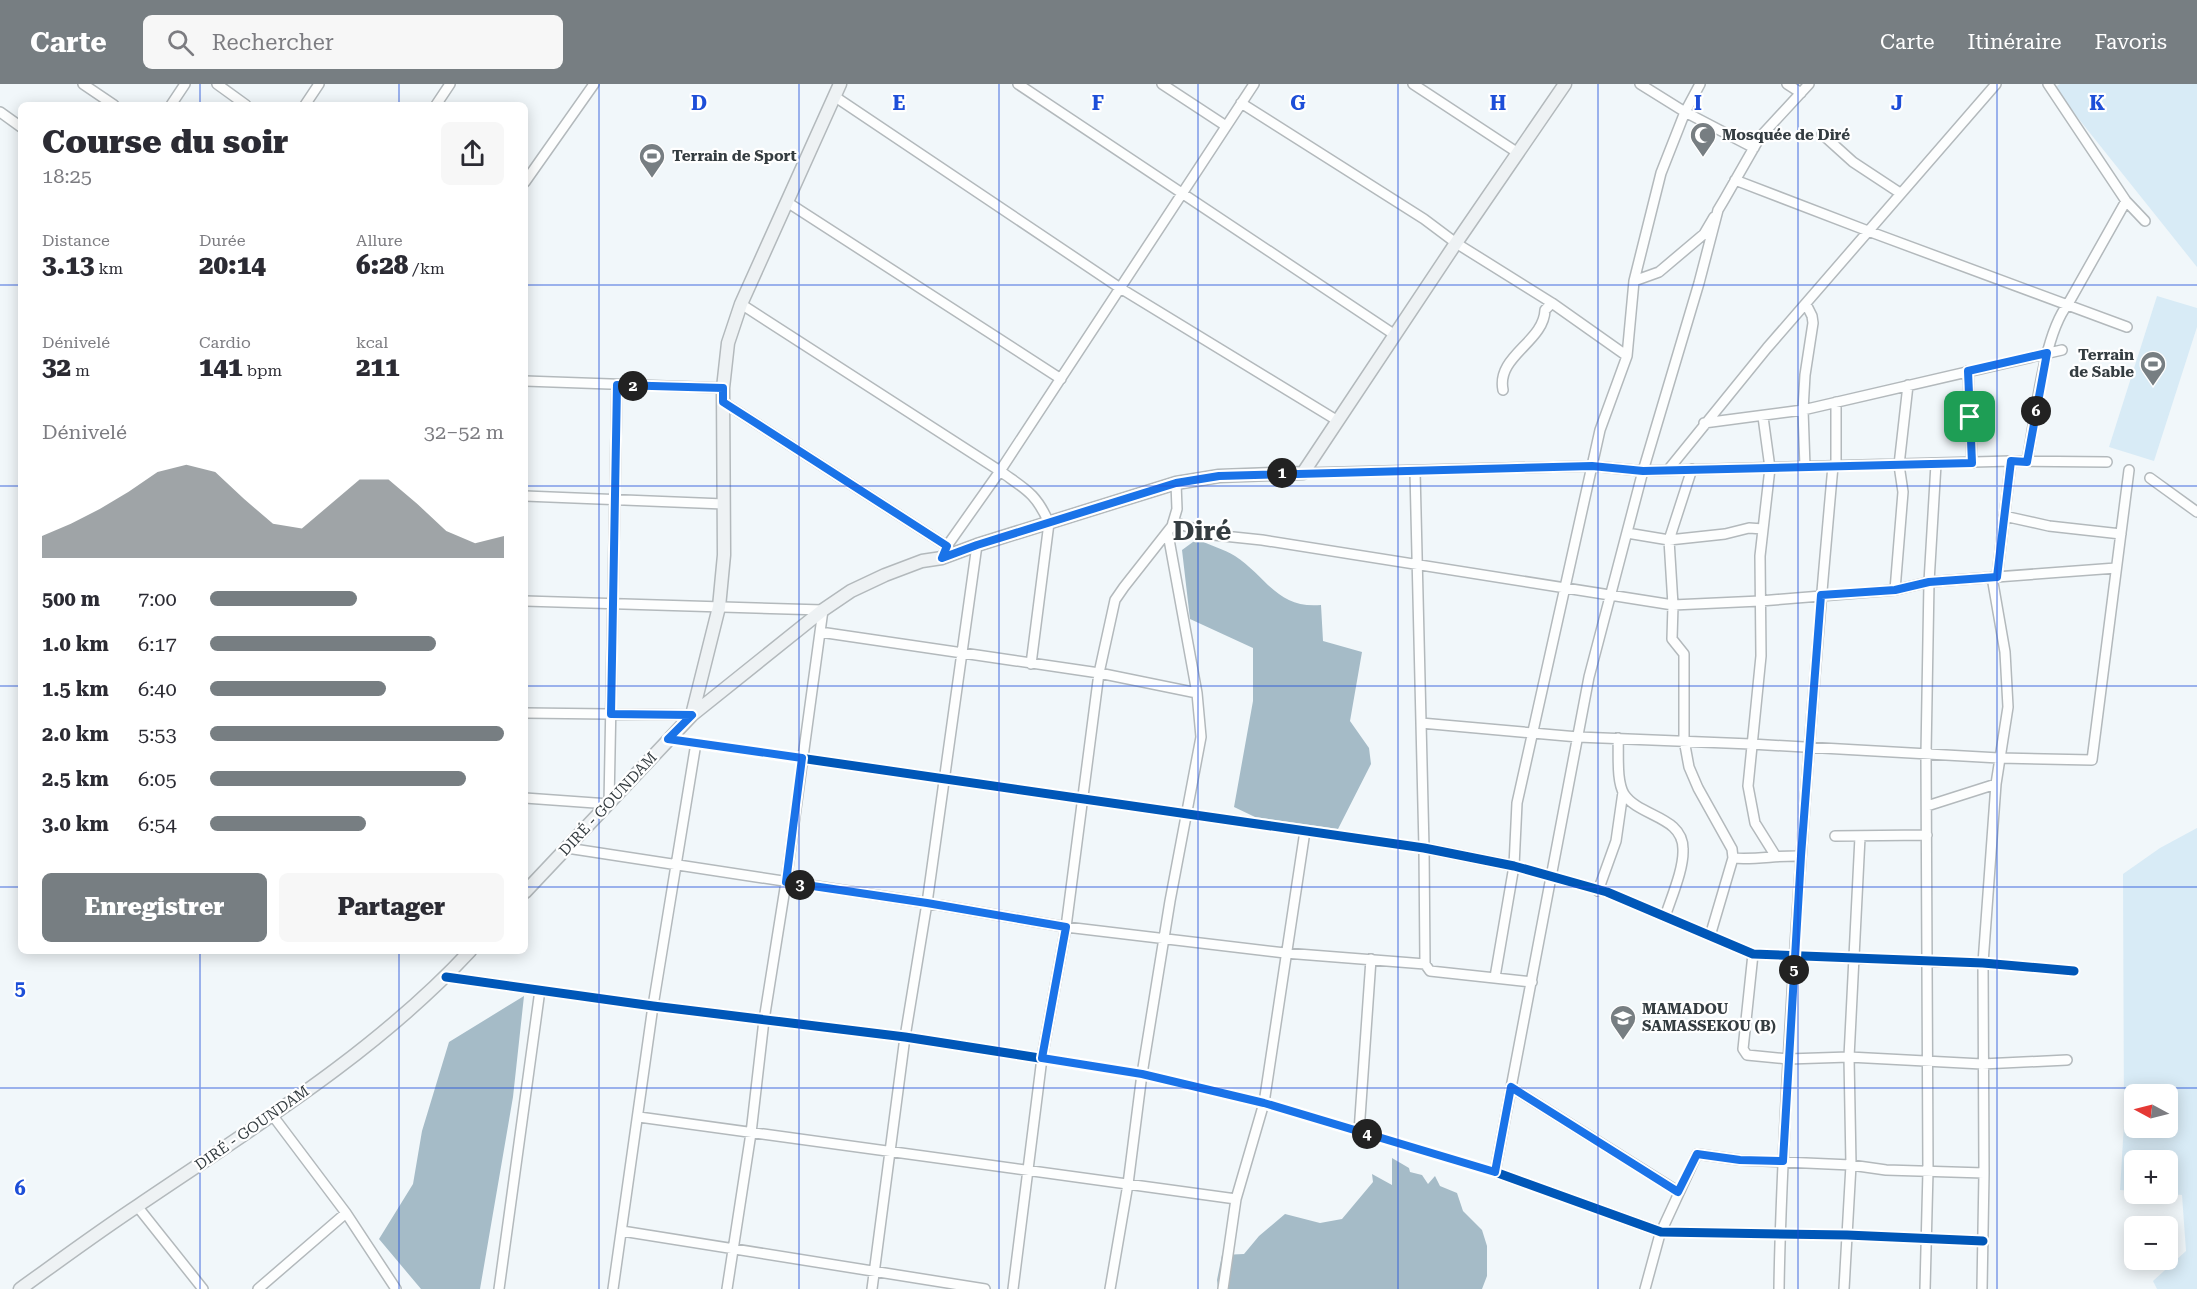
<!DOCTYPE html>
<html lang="fr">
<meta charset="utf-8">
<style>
:root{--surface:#fff;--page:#f7f7f7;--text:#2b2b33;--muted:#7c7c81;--accent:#777e82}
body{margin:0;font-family:"Roboto Serif",serif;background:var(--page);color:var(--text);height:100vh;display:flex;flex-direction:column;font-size:22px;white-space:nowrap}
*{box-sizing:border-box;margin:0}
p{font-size:20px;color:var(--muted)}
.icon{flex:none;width:33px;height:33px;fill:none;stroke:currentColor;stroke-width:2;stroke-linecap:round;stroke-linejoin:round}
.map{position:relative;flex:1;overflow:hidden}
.details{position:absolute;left:18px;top:18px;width:510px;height:852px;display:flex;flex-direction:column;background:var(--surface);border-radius:9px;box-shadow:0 3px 15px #0003}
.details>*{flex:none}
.needle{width:39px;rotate:277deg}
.fabs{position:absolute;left:2124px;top:1000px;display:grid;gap:12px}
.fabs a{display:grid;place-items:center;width:54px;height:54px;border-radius:9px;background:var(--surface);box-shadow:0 3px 15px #0003;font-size:30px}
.pin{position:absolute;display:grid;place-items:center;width:51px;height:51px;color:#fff;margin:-26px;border-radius:12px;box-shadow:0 3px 9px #0006}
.km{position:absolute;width:30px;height:30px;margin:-15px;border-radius:50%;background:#222;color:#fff;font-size:16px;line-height:30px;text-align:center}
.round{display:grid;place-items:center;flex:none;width:63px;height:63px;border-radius:9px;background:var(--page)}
.summary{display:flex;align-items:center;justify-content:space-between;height:102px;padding:0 24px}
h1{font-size:33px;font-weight:800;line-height:45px}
.figures{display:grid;grid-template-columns:repeat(3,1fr);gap:9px;height:102px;padding:6px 24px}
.figures div{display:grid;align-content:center}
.figures b{font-size:26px;font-weight:800}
.figures small{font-size:16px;font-weight:400}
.figures p{font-size:16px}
.chart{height:168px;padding:12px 24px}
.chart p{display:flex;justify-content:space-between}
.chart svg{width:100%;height:108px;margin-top:6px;fill:var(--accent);opacity:.7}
.primary-button{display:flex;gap:12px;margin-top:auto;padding:12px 24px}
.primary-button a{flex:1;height:69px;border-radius:9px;background:var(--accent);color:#fff;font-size:24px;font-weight:800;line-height:69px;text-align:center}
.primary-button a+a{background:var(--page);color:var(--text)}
ul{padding:0 24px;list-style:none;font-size:20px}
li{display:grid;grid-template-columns:96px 72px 1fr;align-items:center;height:45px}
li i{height:15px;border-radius:8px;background:var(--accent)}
header{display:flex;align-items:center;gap:36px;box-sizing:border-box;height:84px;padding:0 30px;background:var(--accent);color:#fff}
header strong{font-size:28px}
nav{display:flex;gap:33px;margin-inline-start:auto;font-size:21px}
.search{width:420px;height:54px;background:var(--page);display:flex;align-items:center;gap:15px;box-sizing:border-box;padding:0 21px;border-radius:9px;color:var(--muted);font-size:22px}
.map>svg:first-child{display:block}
</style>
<header>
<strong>Carte</strong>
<div class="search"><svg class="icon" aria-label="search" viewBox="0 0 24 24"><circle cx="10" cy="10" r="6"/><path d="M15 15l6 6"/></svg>Rechercher</div>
<nav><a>Carte</a><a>Itinéraire</a><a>Favoris</a></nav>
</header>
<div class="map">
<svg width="2197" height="1205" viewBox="0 0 2197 1205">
<rect width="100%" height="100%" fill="#f1f7fa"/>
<path fill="#d8ebf6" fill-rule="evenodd" d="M 2060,0 L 2197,0 L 2197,183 L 2054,4 Z
M 2157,212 L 2197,224 L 2197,243 L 2154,377 L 2109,363 Z
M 2197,744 L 2197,1205 L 2157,1205 L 2153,1197 L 2186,1167 L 2182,1111 L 2168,1110 L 2168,1077 L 2134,1077 L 2134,1107 L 2120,1106 L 2124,1040 L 2123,790 L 2160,764 ZM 2134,1011 L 2168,1011 L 2168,1044 L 2134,1044 Z"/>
<path fill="#a5bbc7" d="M 1197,455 C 1209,461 1224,465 1235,472 C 1266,492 1277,525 1321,521 L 1323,557 L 1362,568 L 1350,637 L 1369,664 L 1371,680 L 1338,745 L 1255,733 L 1234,723 L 1253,617 L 1253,564 L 1190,535 L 1182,466 Z
M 524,912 L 513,1013 L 480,1205 L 421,1205 L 379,1155 L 413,1100 L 422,1047 L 449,958 Z
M 1392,1074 L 1409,1084 L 1410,1088 L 1422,1091 L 1428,1100 L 1435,1092 L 1440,1102 L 1457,1109 L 1463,1127 L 1482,1146 L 1487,1162 L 1487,1192 L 1482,1205 L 1218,1205 L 1217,1196 L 1222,1171 L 1244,1170 L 1259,1152 L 1285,1130 L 1320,1139 L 1342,1135 L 1373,1098 L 1372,1090 L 1392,1101 Z"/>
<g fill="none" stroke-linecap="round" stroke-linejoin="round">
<g stroke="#b3b9bc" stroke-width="12">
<path id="minor" d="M 83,0 L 114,21
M 217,0 L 246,21
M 1018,0 L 1395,251
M 1162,0 L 1226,42
M 1413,0 L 1518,69
M 1640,0 L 1685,28 L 1754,64
M 1787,0 L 1801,9
M 2048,0 L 2126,117 L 2145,137
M 834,12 L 1120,204 L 1338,337
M 1241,19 L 1424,135 L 1456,159 L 1552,219 L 1627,272
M 171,21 L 185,0
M 305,21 L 319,0
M 436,21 L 450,0
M 0,28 L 21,43
M 1822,50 L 1853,78 L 1900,109
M 1735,96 L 1868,147 L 2127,243
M 525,98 L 594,0
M 787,118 L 1061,295
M 1634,197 L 1659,188 L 1704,150 L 1714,133
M 741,220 L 1000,387 C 1025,405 1036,409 1049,439 L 1031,580
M 1968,287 L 1972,379
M 525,297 L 723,304
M 1503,306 C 1496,272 1544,258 1545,226 L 1552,219
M 723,318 L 947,462
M 1763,333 L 1770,384 L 1760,472 L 1761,572 L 1748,702 L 1755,739 L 1775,771
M 1704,339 L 1803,326 L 2062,266
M 2027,378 C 2035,337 2043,251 2068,220 L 2126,117
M 1836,382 L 1836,318
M 1805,383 L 1803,326 L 1805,291 L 1813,239 L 1812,232 L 1806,220
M 1692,385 L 1669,456 L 1673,521 L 1672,555 L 1684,570 L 1684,656 L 1689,683 L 1698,704 L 1732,765 L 1733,774 L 1710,852
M 1668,386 L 1767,264 L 1996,0
M 1415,387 L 1424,764 L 1425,880 L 1430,887 L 1532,898
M 1303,389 L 1592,382 L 1643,387 L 2011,377 L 2107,378
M 2150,394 L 2197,428
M 525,412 L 724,420
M 2004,432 L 2049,442 L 2121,450
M 1173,438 L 1214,451 L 1262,456 L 1673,521 L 1760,517 L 1895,506 L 1929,498 L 2116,484
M 1627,449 L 1669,456 L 1725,450 L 1749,444 L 1763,445
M 942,474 L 947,462 L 1000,387 L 1254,0
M 1997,493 L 2011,377
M 1895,506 L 1903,408 L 1899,381 L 1908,301
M 525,517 L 823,526 L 786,798 L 764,936 L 751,1049 L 727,1205
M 820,548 L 1099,589 L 1197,609
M 525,629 L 692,631
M 1421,639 L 1578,653 L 1751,660 L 1999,674 L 2092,676 L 2129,386
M 1618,654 C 1619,670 1616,696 1624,710 C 1639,733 1683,732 1683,765 C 1684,785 1671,814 1665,833
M 668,655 L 1424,764 L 1514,782 L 1607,808 L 1753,870 L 1983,879 L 2074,887
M 525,714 L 609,720 L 617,301
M 1927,722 L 1996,700
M 1835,752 L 1927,751
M 567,764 L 927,819 L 1066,843 L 1285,869 L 1425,880
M 1733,774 C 1756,776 1778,771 1801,772
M 1598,807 L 1616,757 L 1623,708
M 1753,870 L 1743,965 L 1747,971 L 1788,975 L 1849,973 L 1982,980 L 2067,976
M 446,893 L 653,922 L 905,953 L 1142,990 L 1264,1019 L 1495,1088 L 1661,1148 L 1847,1151 L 1983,1157
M 1495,893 L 1514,782 L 1517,719 L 1600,346 L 1627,272 L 1634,197 L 1661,89 L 1685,28 L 1700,0
M 1511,1003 L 1679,1108
M 273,1032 L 346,1129 L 396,1205
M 639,1033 L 1236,1115
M 1359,1048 L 1371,875
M 1495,1088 L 1589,593 L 1643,387 L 1699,199 L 1718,126 L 1724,116 L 1760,53 L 1809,0
M 137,1122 L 203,1205
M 622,1147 L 985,1205
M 258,1205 L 346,1129
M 499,1205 L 540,906
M 613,1205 L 653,922 L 696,659
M 872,1205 L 905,953 L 927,819 L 977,461
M 1013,1205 L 1042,974 L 1066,843 L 1099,589 L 1115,516 L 1124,503 L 1172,442 L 1177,425 L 1176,399
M 1110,1205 L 1128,1100 L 1142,990 L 1170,817 L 1201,653 L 1197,609 L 1168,450
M 1223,1205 L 1236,1115 L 1264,1019 L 1305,747
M 1645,1205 L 1660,1150 L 1697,1070 L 1740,1076 L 1851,1081 L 1886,1086 L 1984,1089
M 1779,1205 C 1780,1129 1784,1054 1788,979 C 1799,780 1815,581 1833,382
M 1844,1205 L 1851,1081 L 1849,973 L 1860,753
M 1925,1205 L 1928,1087 L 1926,670 L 1929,498 L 1936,380
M 1982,1205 L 1984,1089 L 1983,879 L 1996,700 L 2008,623 L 2005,568 L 1992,493"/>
</g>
<g stroke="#b3b9bc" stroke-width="15">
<path id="secondary" d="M 692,631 L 719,523 L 724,471 L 723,304 L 728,259 L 741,220 L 840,0
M 525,808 L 692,631 L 823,526 L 851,507 L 885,491 L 922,477 L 942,474 L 977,461 L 1176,399 L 1219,392 L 1303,389 L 1456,159 L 1565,0
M 20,1205 C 59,1177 98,1148 139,1121 C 254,1043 375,969 470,867"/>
</g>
<use href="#minor" stroke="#fdfefe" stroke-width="9"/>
<use href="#secondary" stroke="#eef2f4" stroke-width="12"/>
<g stroke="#fff" stroke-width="13">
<path id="cycleway" d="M 668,655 L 1424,764 L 1514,782 L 1607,808 L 1753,870 L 1983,879 L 2074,887
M 446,893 L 653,922 L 905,953 L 1142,990 L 1264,1019 L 1495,1088 L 1661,1148 L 1847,1151 L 1983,1157"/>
</g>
<use href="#cycleway" stroke="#0057b8" stroke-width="9"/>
</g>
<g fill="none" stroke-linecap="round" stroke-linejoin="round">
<g stroke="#fff" stroke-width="12">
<path id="route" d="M 2047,269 L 2027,378 L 2011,377 L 1997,493 L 1929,498 L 1895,506 L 1821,511 L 1801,772 L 1783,1077 L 1740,1076 L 1697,1070 L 1678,1108 L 1511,1003 L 1495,1088 L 1264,1019 L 1142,990 L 1042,974 L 1066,843 L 927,819 L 786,798 L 802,674 L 668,655 L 692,631 L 611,630 L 617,301 L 723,304 L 723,318 L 947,462 L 942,474 L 977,461 L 1176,399 L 1219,392 L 1592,382 L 1643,387 L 1972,379 L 1968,287 Z"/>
</g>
<use href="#route" stroke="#1a73e8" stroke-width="8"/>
</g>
<path fill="none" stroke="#1d4ed8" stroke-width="1.5" stroke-opacity="0.55" d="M 200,0 L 200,21M 399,0 L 399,21M 599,0 L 599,1205M 799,0 L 799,1205M 999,0 L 999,1205M 1198,0 L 1198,1205M 1398,0 L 1398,1205M 1598,0 L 1598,1205M 1798,0 L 1798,1205M 1997,0 L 1997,1205M 0,201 L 21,201M 525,201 L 2197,201M 0,402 L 21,402M 525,402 L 2197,402M 0,602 L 21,602M 525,602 L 2197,602M 0,803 L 21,803M 525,803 L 2197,803M 200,867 L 200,1205M 399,867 L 399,1205M 0,1004 L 2197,1004"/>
<defs>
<g id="mosque-pin" transform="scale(1.35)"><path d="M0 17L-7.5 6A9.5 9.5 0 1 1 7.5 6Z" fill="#777e82" stroke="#fff"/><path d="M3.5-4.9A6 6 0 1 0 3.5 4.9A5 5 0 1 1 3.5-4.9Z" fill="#fff"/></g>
<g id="stadium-pin" transform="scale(1.35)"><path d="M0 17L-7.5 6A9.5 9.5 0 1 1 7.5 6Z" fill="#777e82" stroke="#fff"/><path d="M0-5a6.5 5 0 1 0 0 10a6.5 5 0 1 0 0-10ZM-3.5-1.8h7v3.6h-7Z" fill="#fff"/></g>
<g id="school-pin" transform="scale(1.35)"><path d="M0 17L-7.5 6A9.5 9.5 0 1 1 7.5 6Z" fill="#777e82" stroke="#fff"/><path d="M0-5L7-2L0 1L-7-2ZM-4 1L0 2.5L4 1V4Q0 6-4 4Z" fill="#fff"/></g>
</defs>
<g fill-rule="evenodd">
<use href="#mosque-pin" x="1703" y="51"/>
<use href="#stadium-pin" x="652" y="72"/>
<use href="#stadium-pin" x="2153" y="280"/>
<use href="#school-pin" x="1623" y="934"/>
</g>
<g text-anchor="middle" stroke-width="4.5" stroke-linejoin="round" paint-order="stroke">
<g font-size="15" font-weight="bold" fill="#353d41" stroke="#fff" text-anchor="start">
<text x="1722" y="56">Mosquée de Diré</text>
<text x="672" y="77">Terrain de Sport</text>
<text x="2134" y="276" text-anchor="end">Terrain<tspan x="2134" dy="17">de Sable</tspan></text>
<text x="1642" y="930">MAMADOU<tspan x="1642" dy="17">SAMASSEKOU (B)</tspan></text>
</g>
<g font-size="15" fill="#353d41" stroke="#fff">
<text transform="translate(608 720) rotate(-47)" y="5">DIRÉ - GOUNDAM</text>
<text transform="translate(252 1044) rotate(-35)" y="5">DIRÉ - GOUNDAM</text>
</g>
<g font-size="27" font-weight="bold" fill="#353d41" stroke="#fff">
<text x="1202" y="456">Diré</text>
</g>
</g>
<g font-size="20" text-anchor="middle" font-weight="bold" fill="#1d4ed8" stroke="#fff" stroke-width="4.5" stroke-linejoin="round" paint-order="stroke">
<text x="699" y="26">D</text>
<text x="899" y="26">E</text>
<text x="1098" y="26">F</text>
<text x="1298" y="26">G</text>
<text x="1498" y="26">H</text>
<text x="1698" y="26">I</text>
<text x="1897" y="26">J</text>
<text x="2097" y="26">K</text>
<text x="20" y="911">5</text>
<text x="20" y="1111">6</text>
</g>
</svg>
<div class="fabs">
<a><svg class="needle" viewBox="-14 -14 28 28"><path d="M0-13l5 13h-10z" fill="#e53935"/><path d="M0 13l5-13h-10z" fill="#7c7c81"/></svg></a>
<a>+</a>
<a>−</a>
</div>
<div class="pin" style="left:1970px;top:333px;background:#1e9e55"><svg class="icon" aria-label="arrive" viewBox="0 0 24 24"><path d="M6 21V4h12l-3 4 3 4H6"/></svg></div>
<b class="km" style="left:1282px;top:389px">1</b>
<b class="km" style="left:633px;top:302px">2</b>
<b class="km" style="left:800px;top:801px">3</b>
<b class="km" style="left:1367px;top:1050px">4</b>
<b class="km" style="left:1794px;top:886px">5</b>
<b class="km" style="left:2036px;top:327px">6</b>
<section class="details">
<div class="summary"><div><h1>Course du soir</h1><p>18:25</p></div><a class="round"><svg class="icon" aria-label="share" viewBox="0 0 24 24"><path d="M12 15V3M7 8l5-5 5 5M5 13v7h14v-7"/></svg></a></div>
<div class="figures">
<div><p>Distance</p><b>3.13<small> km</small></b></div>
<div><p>Durée</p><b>20:14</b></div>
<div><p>Allure</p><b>6:28<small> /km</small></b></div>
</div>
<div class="figures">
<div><p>Dénivelé</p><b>32<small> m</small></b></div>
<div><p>Cardio</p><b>141<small> bpm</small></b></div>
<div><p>kcal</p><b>211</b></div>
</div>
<div class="chart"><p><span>Dénivelé</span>32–52 m</p>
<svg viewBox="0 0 160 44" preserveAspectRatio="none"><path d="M0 44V35L10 30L20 24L30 17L40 9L50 6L60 9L70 20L80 30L90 32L100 22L110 12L120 12L130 22L140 33L150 38L160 35V44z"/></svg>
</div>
<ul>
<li><b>500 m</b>7:00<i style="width:50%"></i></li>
<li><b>1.0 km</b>6:17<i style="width:77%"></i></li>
<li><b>1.5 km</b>6:40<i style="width:60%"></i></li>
<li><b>2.0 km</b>5:53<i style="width:100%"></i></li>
<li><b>2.5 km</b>6:05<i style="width:87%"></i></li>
<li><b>3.0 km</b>6:54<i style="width:53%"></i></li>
</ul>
<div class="primary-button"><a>Enregistrer</a><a>Partager</a></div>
</section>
</div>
